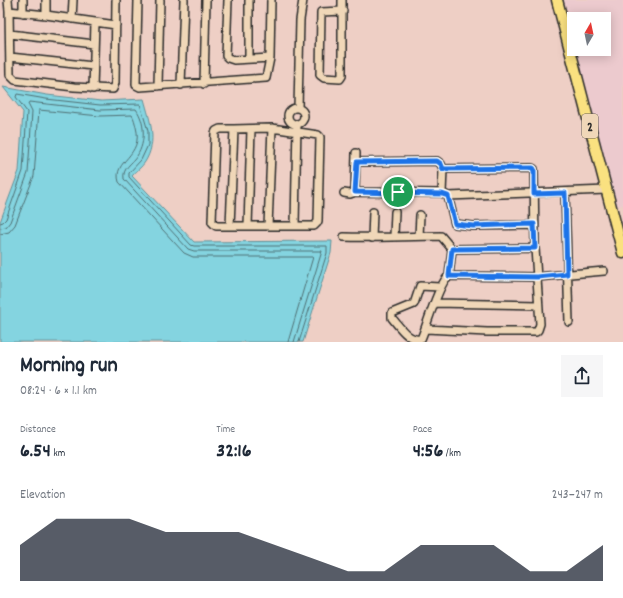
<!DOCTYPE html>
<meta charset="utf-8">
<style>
:root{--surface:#fff;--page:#f6f6f7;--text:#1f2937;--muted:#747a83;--accent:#111827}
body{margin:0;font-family:Dekko,sans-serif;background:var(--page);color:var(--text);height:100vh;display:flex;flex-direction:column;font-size:15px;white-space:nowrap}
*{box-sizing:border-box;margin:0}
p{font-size:13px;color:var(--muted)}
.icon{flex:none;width:22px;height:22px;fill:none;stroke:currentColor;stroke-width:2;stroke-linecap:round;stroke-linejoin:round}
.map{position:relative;height:342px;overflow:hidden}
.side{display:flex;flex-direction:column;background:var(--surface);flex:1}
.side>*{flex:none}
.needle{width:26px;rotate:9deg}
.buttons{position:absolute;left:567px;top:12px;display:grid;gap:8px}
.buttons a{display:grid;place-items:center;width:44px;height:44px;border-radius:0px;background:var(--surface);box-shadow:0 2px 10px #0003;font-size:20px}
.pin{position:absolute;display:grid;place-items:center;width:34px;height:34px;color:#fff;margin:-17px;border:2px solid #fff;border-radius:50%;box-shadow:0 1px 4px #0007}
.round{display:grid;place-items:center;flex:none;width:42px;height:42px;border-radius:0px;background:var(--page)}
.headline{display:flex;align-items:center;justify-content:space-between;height:68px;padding:0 20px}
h1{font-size:22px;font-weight:700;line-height:30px}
.stats{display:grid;grid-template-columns:repeat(3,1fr);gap:6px;height:68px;padding:4px 20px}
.stats div{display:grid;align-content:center}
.stats b{font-size:20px;font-weight:700}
.stats small{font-size:11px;font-weight:400}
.stats p{font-size:11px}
.chart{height:112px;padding:8px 20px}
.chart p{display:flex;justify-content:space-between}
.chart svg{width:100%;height:72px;margin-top:4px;fill:var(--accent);opacity:.7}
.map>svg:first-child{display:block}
</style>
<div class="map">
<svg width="623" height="342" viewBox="0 0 623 342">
<rect width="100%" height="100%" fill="#eecfc5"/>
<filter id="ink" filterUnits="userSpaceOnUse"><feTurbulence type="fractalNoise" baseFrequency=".025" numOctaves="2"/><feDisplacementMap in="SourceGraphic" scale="8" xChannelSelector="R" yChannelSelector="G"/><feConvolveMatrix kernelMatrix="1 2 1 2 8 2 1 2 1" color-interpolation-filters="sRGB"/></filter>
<g filter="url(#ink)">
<path fill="#eccace" d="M 564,0 L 623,0 L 623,205 L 616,206 L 576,49 L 604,49 L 604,19 L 574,19 L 574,40 Z"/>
<path fill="#84d4e0" stroke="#609098" d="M 3,87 L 47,95 L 101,101 L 144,99 C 150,121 158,141 145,162 C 142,167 136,171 132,176 L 194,242 L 332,241 L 331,253 L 303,342 L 0,342 L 0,222 L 19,171 L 23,112 Z"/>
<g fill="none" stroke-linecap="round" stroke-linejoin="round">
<path stroke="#4f6f73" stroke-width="1" d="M 0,223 L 3,222 L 6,219 L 23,171 L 27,112 L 16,97 L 17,94 L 46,99 L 100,105 L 140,104 L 148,131 L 148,145 L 141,160 L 129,173 L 129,177 L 191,245 L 194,246 L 327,246 L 327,253 L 299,342
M 0,228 L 6,227 L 10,222 L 28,173 L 32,112 L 28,104 L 29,102 L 100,110 L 136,109 C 145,122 146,142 137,156 C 132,164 122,168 124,179 L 188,249 L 194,251 L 322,251 L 294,342
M 0,234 L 9,232 L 15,225 L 34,176 L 39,110 L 100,116 L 132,115 C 134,118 135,123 136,127 C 144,157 112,160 119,182 L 184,253 L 193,257 L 313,257 L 288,342"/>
<g stroke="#2b2b2b" stroke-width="10">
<path id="minor" d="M 8,0 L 9,11
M 23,0 L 23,13
M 138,0 L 136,85 L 140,87 L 266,78 L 270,58 L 271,0
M 228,0 L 226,56 L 228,58 L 234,60 L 270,58
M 342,0 L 342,76 L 340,79 L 324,78 L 320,75 L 321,12 L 343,11
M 46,15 L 46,0
M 72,19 L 73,0
M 116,25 L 46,15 L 9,11 L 10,75 L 15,80 L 74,87 L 113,89 L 115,83 L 116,0
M 10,34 L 94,44
M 10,57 L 93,66
M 249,59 L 249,0
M 204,84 L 206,0
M 181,85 L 184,0
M 158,86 L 160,0
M 93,89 L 95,23
M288 116a8 8 0 1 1 16 0a8 8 0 1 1-16 0Z
M 298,108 L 300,20 L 303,0
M 272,128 L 318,135 L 320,137 L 318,221 L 317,223 L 314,226 L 230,226 L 234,129 Z
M 357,162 L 437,161 L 441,164 L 443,169 L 532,168 L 534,169 L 535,248 L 540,324 L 538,330 L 536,332 L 487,332 L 426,329
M 355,192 L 356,153
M 344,193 L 350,194 L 355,192 L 442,193 L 448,196 L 607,190
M 442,193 L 443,169
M 565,193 L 569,322
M 448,196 L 455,224 L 473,226 L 534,225
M 295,225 L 297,124
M 230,226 L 216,226 L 212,222 L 215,133 L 216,131 L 220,129 L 234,129
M 248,226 L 251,129
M 268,226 L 272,128
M 394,236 L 395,212
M 419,236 L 420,215
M 344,237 C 377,238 409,236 441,236 L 452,249 L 535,248
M 372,238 L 373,212
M 449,276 L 537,277 L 604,271
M 440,287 L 420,286 L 414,304 L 392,313 L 392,318 C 399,326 409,342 421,339 C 426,328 440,280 449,276 L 452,249
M 435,303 L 538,305"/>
</g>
<g stroke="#2b2b2b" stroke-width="13">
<path id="highway" d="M 557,0 L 623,253"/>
</g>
<use href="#minor" stroke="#f0d7b8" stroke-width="7"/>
<use href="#highway" stroke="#fae180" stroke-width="10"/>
</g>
</g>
<g fill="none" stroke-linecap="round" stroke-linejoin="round" filter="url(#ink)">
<g stroke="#fff" stroke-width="8">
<path id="route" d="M 437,161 L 441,164 L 443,169 L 533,168 L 534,169 L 534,194 L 565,193 L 567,274 L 537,277 L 449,276 L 452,249 L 535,248 L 534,224 L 473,226 L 455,224 L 448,196 L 442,194 L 355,192 L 357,162 Z"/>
</g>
<use href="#route" stroke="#1a73e8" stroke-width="5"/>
</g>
<g text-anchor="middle" stroke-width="3" stroke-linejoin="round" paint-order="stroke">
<rect fill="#f0d7b8" stroke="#665f55" stroke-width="1" x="582" y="114" width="16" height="24" rx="3"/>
<g font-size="14" font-weight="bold" fill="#2b2b2b">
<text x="590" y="131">2</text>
</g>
</g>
</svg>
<div class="buttons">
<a><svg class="needle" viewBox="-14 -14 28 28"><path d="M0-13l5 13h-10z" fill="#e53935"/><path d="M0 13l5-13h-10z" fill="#747a83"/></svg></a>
</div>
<div class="pin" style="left:398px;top:192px;background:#1e9e55"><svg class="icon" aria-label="arrive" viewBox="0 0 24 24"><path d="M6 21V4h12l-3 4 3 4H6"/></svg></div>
</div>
<section class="side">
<div class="headline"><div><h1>Morning run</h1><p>08:24 · 6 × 1.1 km</p></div><a class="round"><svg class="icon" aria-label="share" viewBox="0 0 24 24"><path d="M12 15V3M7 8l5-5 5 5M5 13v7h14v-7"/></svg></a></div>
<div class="stats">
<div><p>Distance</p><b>6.54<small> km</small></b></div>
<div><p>Time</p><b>32:16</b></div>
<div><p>Pace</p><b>4:56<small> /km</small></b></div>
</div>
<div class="chart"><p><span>Elevation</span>243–247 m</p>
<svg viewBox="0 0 160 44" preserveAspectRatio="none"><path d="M0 44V22L10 6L20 6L30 6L40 14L50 14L60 14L70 22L80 30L90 38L100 38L110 22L120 22L130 22L140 38L150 38L160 22V44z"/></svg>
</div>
</section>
